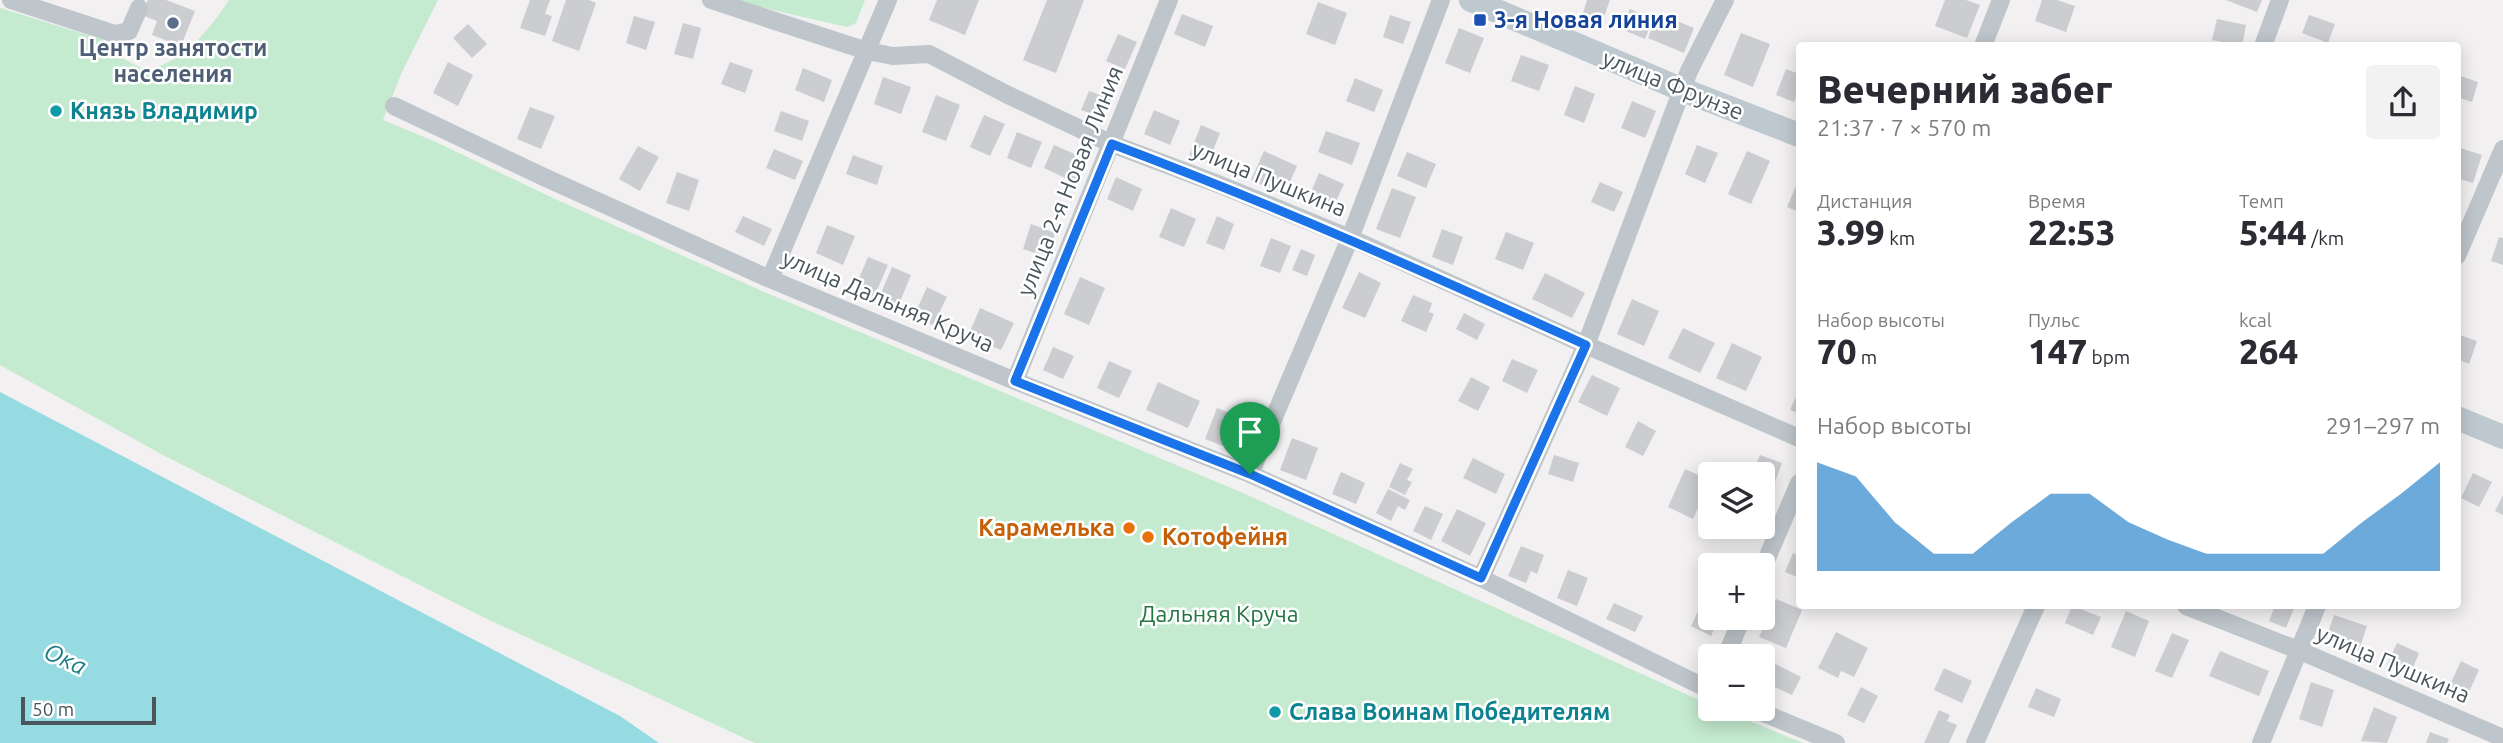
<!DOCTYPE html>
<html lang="ru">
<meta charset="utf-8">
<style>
:root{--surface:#fff;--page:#f2f2f3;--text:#2b2b33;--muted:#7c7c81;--accent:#2f87cd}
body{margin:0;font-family:Ubuntu,sans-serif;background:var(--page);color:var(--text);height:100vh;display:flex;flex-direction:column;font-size:26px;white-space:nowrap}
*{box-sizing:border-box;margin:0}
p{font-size:23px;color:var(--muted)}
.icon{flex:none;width:38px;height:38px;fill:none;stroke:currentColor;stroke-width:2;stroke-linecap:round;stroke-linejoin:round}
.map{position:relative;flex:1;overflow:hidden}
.drawer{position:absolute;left:1796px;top:42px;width:665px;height:567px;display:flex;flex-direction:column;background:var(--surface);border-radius:7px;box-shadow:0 4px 18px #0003}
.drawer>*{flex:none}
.tools{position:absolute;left:1698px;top:462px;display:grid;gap:14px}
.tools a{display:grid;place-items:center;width:77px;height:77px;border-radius:7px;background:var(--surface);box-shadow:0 4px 18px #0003;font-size:35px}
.scale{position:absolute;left:21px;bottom:18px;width:135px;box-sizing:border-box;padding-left:7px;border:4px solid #4a555b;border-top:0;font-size:19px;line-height:24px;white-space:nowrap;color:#4a555b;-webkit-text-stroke:5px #fff;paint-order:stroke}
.pin{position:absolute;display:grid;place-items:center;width:60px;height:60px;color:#fff;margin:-72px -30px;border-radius:50% 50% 50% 0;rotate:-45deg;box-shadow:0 0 7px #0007}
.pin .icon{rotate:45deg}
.round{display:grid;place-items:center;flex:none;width:74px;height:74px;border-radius:7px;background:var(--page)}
.headline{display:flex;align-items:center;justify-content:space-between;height:119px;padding:0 21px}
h1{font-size:38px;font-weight:800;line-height:52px}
.figures{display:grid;grid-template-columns:repeat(3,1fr);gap:10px;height:119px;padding:7px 21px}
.figures div{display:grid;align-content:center}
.figures b{font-size:35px;font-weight:800}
.figures small{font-size:19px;font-weight:400}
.figures p{font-size:19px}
.chart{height:196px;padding:14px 21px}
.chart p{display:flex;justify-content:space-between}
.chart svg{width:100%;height:126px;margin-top:7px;fill:var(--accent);opacity:.7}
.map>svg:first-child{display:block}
</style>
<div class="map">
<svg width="2503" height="743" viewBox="0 0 2503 743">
<rect width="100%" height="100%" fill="#f2f0f1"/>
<path fill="#c4eacf" d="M 229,0 L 438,0 L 401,74 L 383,120 L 436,142 L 555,199 L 769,294 L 1243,493 L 1710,705 L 1710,709 L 1720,709 L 1803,743 L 755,743 L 479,615 L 163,455 L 0,365 L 0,8 L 107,41 L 114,54 L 149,72 C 159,66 170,62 179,56 C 199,42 216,20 229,0 Z
M 729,0 L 865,0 L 856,23 L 847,27 Z"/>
<path fill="#97dbe2" d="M 0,392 L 620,716 L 659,743 L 0,743 Z"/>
<path fill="#cbcdd1" d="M 148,0 L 166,0 L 195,11 L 181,46 L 152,35 L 157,21 L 142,15 Z
M 530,0 L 550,0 L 545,14 L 552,16 L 545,36 L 520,28 Z
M 566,0 L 589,0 L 596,3 L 579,51 L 552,41 Z
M 937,0 L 979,0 L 965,35 L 929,20 Z
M 1047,0 L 1084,0 L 1056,73 L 1023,60 Z
M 1587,0 L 1610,0 L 1602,22 L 1582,16 Z
M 1945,0 L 1966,0 L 1980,5 L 1967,38 L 1935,26 Z
M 2042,0 L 2057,0 L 2075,6 L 2066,32 L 2035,21 Z
M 2226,0 L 2262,0 L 2257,12 Z
M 1318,2 L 1347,13 L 1335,45 L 1306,34 Z
M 1630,9 L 1653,19 L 1645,39 L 1621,29 Z
M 1658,13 L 1694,28 L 1684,53 L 1648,38 Z
M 1182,14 L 1213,26 L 1205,47 L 1174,34 Z
M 1390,15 L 1411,22 L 1403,44 L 1383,37 Z
M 2309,15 L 2335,24 L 2328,43 L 2302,33 Z
M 634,16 L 655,22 L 646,50 L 626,43 Z
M 2217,19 L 2246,25 L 2242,46 L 2212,40 Z
M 683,23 L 701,28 L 693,59 L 674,54 Z
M 468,24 L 487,44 L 472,58 L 453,38 Z
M 1459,28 L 1484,38 L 1470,73 L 1445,63 Z
M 1741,33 L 1770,44 L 1753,87 L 1724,75 Z
M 1118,34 L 1137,42 L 1125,69 L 1106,61 Z
M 1521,55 L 1549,65 L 1539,91 L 1511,81 Z
M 448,62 L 473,75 L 458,106 L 433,93 Z
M 730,62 L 753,70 L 745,93 L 721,84 Z
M 803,68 L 832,80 L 824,102 L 795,90 Z
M 1786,69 L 1799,74 L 1799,90 L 1794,102 L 1776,95 Z
M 2457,75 L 2478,82 L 2472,102 L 2457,97 Z
M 883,77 L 911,87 L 901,114 L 874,104 Z
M 1355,78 L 1383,90 L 1374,112 L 1346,101 Z
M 1575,86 L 1595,94 L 1584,123 L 1564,115 Z
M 1089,91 L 1111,99 L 1103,118 L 1081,110 Z
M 936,95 L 960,105 L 946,141 L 922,132 Z
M 1632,101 L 1656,111 L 1645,138 L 1621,128 Z
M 530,107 L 555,116 L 541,149 L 517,139 Z
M 1154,110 L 1180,121 L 1170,145 L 1144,134 Z
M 781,111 L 809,121 L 802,141 L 774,131 Z
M 984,115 L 1005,124 L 990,156 L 970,147 Z
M 1201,125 L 1220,133 L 1208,163 L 1189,156 Z
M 1326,131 L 1360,143 L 1352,165 L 1318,152 Z
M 1017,132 L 1042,142 L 1031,168 L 1007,158 Z
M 1054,145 L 1086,159 L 1076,183 L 1044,168 Z
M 1697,145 L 1718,153 L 1705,183 L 1685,174 Z
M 638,146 L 659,157 L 640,191 L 619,179 Z
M 2457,147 L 2482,155 L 2473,183 L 2457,178 Z
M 774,149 L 803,161 L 795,180 L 766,168 Z
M 1264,151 L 1297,166 L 1284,195 L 1251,180 Z
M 1747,151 L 1770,161 L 1751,204 L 1728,194 Z
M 1407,152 L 1436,164 L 1426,188 L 1397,176 Z
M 853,155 L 883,166 L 877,185 L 846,174 Z
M 677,172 L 699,180 L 689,211 L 666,203 Z
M 1319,173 L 1344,184 L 1333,208 L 1309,197 Z
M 1116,177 L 1142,189 L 1133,211 L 1107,199 Z
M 1799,179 L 1799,212 L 1787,207 Z
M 1600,182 L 1623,192 L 1614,212 L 1591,202 Z
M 1392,188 L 1416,197 L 1400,238 L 1376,229 Z
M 1171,208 L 1196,219 L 1184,247 L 1159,237 Z
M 743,216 L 772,229 L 764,246 L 735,232 Z
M 1217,216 L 1234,224 L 1224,250 L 1206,243 Z
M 1031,224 L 1055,233 L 1047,257 L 1023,249 Z
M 827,225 L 855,236 L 843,265 L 816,253 Z
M 1442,229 L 1463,237 L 1453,265 L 1432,257 Z
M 1506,232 L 1534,243 L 1523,270 L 1495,259 Z
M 2499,237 L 2503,238 L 2503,265 L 2491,261 Z
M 1271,238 L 1291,246 L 1280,273 L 1260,266 Z
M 1301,249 L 1315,255 L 1307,276 L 1292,270 Z
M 868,257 L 888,265 L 873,299 L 854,290 Z
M 892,267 L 911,275 L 896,311 L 877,303 Z
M 1359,272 L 1381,283 L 1365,318 L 1342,308 Z
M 1545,273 L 1585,293 L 1572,318 L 1532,299 Z
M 1080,277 L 1105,288 L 1089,325 L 1064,314 Z
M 927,287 L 947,297 L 933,325 L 914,316 Z
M 1413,295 L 1432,303 L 1429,312 L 1434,314 L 1426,332 L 1401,321 Z
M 1632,299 L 1659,311 L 1644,346 L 1617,334 Z
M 980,308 L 1014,323 L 1001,350 L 968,336 Z
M 1464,313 L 1485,324 L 1477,340 L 1456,329 Z
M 1683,328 L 1715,343 L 1700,373 L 1668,358 Z
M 2457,334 L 2477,341 L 2469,364 L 2457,359 Z
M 1732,343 L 1762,357 L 1746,391 L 1716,378 Z
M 1053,347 L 1074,356 L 1063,379 L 1043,370 Z
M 1512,359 L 1538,370 L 1527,393 L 1502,381 Z
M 1109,361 L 1132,371 L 1119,398 L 1097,388 Z
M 1592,375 L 1620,388 L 1607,416 L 1578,402 Z
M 1471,377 L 1490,387 L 1478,411 L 1458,401 Z
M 1158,382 L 1200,401 L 1188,428 L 1146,410 Z
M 1799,390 L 1799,413 L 1790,410 Z
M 1217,408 L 1248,420 L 1236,451 L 1205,439 Z
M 1638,421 L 1656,431 L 1643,456 L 1625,447 Z
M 1292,438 L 1318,448 L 1306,480 L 1280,470 Z
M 1554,455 L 1579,463 L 1573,482 L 1548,474 Z
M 1760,455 L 1782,463 L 1774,485 L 1762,480 L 1762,474 L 1752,474 Z
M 1473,458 L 1505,474 L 1496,494 L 1463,478 Z
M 1400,463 L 1413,469 L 1407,480 L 1412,482 L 1405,495 L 1389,487 Z
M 1685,469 L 1710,480 L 1693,519 L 1668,507 Z
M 1341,472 L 1365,483 L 1356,504 L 1332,494 Z
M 2473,473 L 2492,482 L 2479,507 L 2461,498 Z
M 1388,489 L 1410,500 L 1405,510 L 1398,506 L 1391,521 L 1376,513 Z
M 2503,495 L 2503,515 L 2495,511 Z
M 1425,506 L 1443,514 L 1431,540 L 1413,531 Z
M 1457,509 L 1486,523 L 1470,556 L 1441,541 Z
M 1521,546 L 1544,555 L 1537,574 L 1531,571 L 1526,583 L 1508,576 Z
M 1793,553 L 1799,555 L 1799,578 L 1785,572 Z
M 1568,570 L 1588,578 L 1577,606 L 1557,598 Z
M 1776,599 L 1802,610 L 1786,648 L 1759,637 Z
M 1614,603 L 1643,616 L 1635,632 L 1606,619 Z
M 1702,603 L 1710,606 L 1710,618 L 1719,618 L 1711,636 L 1691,626 Z
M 2072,606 L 2101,617 L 2093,635 L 2065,623 Z
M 2275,606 L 2295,606 L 2286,628 L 2269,621 Z
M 2126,611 L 2149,621 L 2135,657 L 2111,647 Z
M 2334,615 L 2367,626 L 2359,650 L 2326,639 Z
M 1836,632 L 1868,648 L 1854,677 L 1841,671 L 1838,678 L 1818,668 Z
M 2172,633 L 2189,640 L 2172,678 L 2155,671 Z
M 2397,643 L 2419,653 L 2410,675 L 2387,665 Z
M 2220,651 L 2269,671 L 2259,696 L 2209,676 Z
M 1766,659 L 1801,677 L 1792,695 L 1762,681 L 1762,667 Z
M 2461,661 L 2479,670 L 2467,696 L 2449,687 Z
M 1944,668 L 1972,681 L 1962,703 L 1934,690 Z
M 2311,682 L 2334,690 L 2322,727 L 2299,719 Z
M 1861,687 L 1878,696 L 1864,723 L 1847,715 Z
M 2036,688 L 2061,699 L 2054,717 L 2028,707 Z
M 2374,707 L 2397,717 L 2387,743 L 2361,741 Z
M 1939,710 L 1950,715 L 1947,721 L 1957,725 L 1949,743 L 1924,743 Z
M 2430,732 L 2449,739 L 2447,743 L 2426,743 Z"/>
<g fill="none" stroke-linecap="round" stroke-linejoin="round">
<path stroke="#bec6cb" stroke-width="18" d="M 11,0 L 115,34 L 129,31 L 139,8
M 711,0 L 867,51 L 893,56 L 929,54 L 1008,95 L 1112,144 L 1218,184 L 1350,238 L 1586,345 L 1799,438
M 1983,46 L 2001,0
M 2263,46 L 2280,0
M 394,106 L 546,178 L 770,279 L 1015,381 L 1250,474 L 1481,578 L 1710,690
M 2457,256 L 2503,149
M 770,279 L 888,0
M 1015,381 L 1169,0
M 1250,474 L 1350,238 L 1441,0
M 1762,570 L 1799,483
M 1481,578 L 1586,345 L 1689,71 L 1725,0
M 2186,606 L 2298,650 L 2503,738
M 1726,656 L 1742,618
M 1754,709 L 1836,743
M 1975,743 L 2036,606
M 2261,743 L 2317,606"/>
<path stroke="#bec9cf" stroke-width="24" d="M 1471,0 L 1683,90 L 1799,135
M 2457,418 L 2503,437"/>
</g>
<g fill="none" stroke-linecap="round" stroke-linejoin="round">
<g stroke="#fff" stroke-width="14">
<path id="route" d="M 1112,144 C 1273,204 1429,274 1586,345 L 1481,578 L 1250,474 L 1015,381 Z"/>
</g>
<use href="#route" stroke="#1a73e8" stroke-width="9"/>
</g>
<rect fill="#1a4fb4" stroke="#fff" stroke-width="2.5" x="1473" y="13" width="14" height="14" rx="3.5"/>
<circle fill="#5c6f8a" stroke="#fff" stroke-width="2.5" cx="173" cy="23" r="7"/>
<g fill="#0f9aa8" stroke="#fff" stroke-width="2.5">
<circle cx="56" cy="111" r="7"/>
<circle cx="1275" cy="712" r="7"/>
</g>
<g fill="#e8710a" stroke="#fff" stroke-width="2.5">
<circle cx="1129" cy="528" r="7"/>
<circle cx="1148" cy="537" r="7"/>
</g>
<g text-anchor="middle" stroke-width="5" stroke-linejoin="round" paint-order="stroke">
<g font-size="23" font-weight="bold" fill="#164399" stroke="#fff" text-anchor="start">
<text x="1494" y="28">3-я Новая линия</text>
</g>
<g font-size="23" font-weight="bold" fill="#4e5e75" stroke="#fff">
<text x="173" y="56">Центр занятости<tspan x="173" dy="26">населения</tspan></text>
</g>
<g font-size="23" fill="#4a555b" stroke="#fff">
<text transform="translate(1673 85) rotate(22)" y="8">улица Фрунзе</text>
<text transform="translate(1269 179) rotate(22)" y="8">улица Пушкина</text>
<text transform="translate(1070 181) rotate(-68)" y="8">улица 2-я Новая Линия</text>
<text transform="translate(888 301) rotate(23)" y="8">улица Дальняя Круча</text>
<text transform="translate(2393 664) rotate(23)" y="8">улица Пушкина</text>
</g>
<g font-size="23" font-weight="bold" fill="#0d838f" stroke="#fff" text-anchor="start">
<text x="70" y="119">Князь Владимир</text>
<text x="1289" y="720">Слава Воинам Победителям</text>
</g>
<g font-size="23" font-weight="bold" fill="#c56008" stroke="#fff" text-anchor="end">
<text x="1115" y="536">Карамелька</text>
<text x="1162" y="545" text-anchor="start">Котофейня</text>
</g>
<g font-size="23" fill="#237542" stroke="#fff">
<text x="1219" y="622">Дальняя Круча</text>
</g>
<g font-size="24" font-style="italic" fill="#1c7d86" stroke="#fff">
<text transform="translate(65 659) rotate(25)" y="8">Ока</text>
</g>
</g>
</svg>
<div class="tools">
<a><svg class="icon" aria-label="layers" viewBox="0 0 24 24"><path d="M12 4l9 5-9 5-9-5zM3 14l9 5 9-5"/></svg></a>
<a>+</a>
<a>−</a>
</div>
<div class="scale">50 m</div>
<div class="pin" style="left:1250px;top:474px;background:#1e9e55"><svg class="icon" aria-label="arrive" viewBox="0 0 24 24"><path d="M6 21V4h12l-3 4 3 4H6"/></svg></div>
<section class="drawer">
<div class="headline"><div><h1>Вечерний забег</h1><p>21:37 · 7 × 570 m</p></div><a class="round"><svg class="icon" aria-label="share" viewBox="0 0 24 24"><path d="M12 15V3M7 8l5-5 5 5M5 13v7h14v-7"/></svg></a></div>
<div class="figures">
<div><p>Дистанция</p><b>3.99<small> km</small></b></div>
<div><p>Время</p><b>22:53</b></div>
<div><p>Темп</p><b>5:44<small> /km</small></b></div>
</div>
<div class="figures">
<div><p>Набор высоты</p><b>70<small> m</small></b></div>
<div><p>Пульс</p><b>147<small> bpm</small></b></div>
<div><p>kcal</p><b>264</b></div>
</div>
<div class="chart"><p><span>Набор высоты</span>291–297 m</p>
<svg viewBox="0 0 160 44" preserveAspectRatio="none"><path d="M0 44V6L10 11L20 27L30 38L40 38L50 27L60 17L70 17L80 27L90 33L100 38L110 38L120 38L130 38L140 27L150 17L160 6V44z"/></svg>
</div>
</section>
</div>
